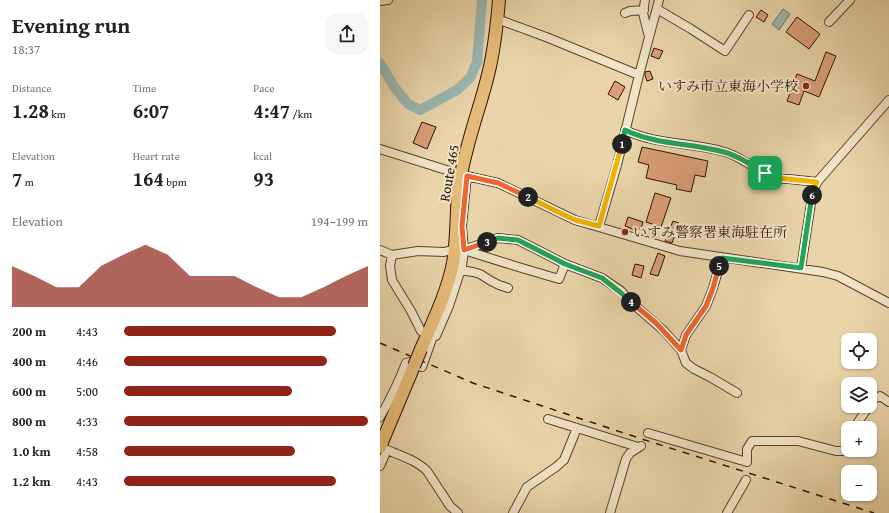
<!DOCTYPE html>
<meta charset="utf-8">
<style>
:root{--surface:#fff;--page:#f6f6f6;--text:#222;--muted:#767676;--accent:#8f2418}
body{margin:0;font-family:"Gentium Book Plus","Noto Serif JP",serif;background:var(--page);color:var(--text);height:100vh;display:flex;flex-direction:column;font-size:15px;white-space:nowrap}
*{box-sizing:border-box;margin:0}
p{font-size:13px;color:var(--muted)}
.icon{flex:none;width:22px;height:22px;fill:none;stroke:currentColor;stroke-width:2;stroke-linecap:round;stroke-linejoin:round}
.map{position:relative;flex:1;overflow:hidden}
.sheet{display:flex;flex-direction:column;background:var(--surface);width:380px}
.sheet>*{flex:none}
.buttons{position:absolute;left:461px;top:333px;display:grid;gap:8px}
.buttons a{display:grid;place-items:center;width:36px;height:36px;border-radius:8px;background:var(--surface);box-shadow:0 1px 3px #0004;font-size:20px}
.pin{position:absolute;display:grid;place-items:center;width:34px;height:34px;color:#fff;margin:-17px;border-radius:8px;box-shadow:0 2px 6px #0006}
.km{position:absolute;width:20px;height:20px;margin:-10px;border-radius:50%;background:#222;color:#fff;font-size:11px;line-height:20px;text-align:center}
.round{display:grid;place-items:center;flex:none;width:42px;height:42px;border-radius:12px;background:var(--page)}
.headline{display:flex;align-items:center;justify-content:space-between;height:68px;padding:0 12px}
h1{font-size:22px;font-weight:700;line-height:30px}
.metrics{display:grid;grid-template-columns:repeat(3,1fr);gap:6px;height:68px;padding:4px 12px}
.metrics div{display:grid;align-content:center}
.metrics b{font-size:20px;font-weight:700}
.metrics small{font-size:11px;font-weight:400}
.metrics p{font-size:11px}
.chart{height:112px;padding:8px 12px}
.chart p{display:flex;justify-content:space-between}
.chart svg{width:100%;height:72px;margin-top:4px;fill:var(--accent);opacity:.7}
ul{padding:0 12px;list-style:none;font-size:13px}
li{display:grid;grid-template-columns:64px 48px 1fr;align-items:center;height:30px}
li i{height:10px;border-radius:5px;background:var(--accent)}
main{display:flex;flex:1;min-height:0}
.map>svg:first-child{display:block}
</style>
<main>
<section class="sheet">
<div class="headline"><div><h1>Evening run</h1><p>18:37</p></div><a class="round"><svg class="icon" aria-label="share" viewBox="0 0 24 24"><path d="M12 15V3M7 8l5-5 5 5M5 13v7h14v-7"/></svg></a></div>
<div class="metrics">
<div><p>Distance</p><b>1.28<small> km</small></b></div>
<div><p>Time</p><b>6:07</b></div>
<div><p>Pace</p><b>4:47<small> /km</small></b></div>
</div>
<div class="metrics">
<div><p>Elevation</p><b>7<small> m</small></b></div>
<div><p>Heart rate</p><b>164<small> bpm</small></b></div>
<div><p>kcal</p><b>93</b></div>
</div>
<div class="chart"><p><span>Elevation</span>194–199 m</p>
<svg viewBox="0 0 160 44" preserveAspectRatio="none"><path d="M0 44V19L10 25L20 32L30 32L40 19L50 12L60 6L70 12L80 25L90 25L100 25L110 32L120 38L130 38L140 32L150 25L160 19V44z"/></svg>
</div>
<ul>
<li><b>200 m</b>4:43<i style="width:87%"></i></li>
<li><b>400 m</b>4:46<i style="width:83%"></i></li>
<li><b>600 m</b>5:00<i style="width:69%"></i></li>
<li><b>800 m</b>4:33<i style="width:100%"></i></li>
<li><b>1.0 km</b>4:58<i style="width:70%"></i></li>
<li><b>1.2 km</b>4:43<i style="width:87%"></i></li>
</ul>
</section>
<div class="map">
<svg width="509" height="513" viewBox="0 0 509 513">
<rect width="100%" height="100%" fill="#ead5ab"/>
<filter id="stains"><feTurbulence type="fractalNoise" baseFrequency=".005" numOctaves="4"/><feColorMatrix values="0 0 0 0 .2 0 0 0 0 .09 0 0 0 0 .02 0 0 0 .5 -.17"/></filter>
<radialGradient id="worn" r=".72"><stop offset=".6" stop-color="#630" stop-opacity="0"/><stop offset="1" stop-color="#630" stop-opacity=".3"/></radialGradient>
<path fill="#9ab7b1" stroke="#6d756a" d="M 403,9 L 410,14 L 399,30 L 392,24 Z"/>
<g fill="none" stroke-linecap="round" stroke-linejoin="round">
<path stroke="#9ab7b1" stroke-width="10" d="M 0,63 L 15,88 L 28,104 L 40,110 L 77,90 L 90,78 L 97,62 L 102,0"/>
</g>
<path fill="#da9e79" stroke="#2a1200" d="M 381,10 L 388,15 L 384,22 L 376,17 Z
M 417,17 L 440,34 L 429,49 L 406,32 Z
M 274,48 L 283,51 L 279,59 L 271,56 Z
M 446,52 L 456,56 L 439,97 L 424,91 L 419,105 L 407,101 L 417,74 L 435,81 Z
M 270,71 L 273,79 L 267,81 L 265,75 L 265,72 Z
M 235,81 L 245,87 L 238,100 L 228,94 Z
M 42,122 L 56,127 L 47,149 L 33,143 Z
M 262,147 L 328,161 L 325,177 L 315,175 L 311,192 L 296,189 L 297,185 L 266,178 L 269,165 L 258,162 Z
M 275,193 L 291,198 L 281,227 L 266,222 Z
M 248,217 L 263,222 L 260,232 L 245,226 Z
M 293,221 L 299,223 L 292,243 L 285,241 Z
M 278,253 L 285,256 L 278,276 L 270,274 Z
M 255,264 L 264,266 L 261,278 L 252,275 Z"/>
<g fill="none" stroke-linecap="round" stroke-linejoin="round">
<g stroke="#5a432b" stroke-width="10">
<path id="minor" d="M 265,0 L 263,13 L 269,37
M 0,1 L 8,0
M 277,9 L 311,29 L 345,51 L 369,15
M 245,13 L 250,11 L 264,10
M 117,19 L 166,37 L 259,75
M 449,22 L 470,0
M 245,130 C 276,145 312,142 345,152 C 363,157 378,173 397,178 C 401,179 405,179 409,179 C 418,180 428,181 437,182
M 0,149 L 82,175 L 118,183 L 195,220 L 300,251 L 443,272 L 458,276 L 509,303
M 219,226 L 237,165 L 259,75 L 279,0
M 0,250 L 12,255 L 38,251 L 64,252 L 75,249 L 84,250 L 135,266 L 179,279 L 185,264
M 84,250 L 118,238 L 138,240 L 185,264 L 222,278 L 241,291 L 252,303 L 284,331 L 301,350 L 306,363 L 314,369 L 330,377 L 357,393
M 12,255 L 10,266 L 12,280 L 31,311 L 41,331
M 421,268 L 433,190 L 438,181 L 509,100
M 80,270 L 93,272 L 100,274 L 111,281 L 119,285 L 128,288
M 301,350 L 306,335 L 326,306 L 333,288 L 342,257
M 40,366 L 42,367 L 53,336 L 56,336 L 69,306 L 82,266 L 84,250 L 82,226 L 87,176
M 490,404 L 494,399 L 500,396 L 509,402
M 0,417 C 10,400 19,381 26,363 L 30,362
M 168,419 L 258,447
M 474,428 L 489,406
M 268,433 L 367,462 L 367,449 L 372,441 L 418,441 L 456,451 L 464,451 L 468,441
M 5,449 C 19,455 36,460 47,471 L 70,506 L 78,513
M 0,466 L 7,450
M 133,513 L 147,487 L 176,467 L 184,460 L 197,428
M 230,513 L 246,459 L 250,453 L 261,446
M 347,513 L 366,480"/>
</g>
<g stroke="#2a1200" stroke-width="14">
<path id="highway" d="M 41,349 C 53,321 67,293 73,263 C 77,240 76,217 78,194 C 80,179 83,163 87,149 C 93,124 102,100 108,75 C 114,51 117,25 119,0
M 0,447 L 34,366"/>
</g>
<use href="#minor" stroke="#f1e4c8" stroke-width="8"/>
<use href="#highway" stroke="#e5ba76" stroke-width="12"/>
<path stroke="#2a1200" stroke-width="1.5" stroke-dasharray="7 7" stroke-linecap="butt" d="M 0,343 L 93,383 L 265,440 L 494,513"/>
<g stroke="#2a1200" stroke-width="14" stroke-linecap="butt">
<path id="highway-bridge" d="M 34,366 L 41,349"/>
</g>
<use href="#highway-bridge" stroke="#e5ba76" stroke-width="12"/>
</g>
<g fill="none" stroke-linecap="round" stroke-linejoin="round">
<g stroke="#fff" stroke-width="8">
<path id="split-1" d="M 242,144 L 245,130 C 276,145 312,143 344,152 C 359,156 372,165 385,173"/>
</g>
<g stroke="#fff" stroke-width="8">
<path id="split-2" d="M 148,197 L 180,213 L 195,220 L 219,226 L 242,144"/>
</g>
<g stroke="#fff" stroke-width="8">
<path id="split-3" d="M 107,242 L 84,250 L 82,226 L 87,176 L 118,183 L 148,197"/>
</g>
<g stroke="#fff" stroke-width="8">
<path id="split-4" d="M 107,242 L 118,238 L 138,240 L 185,264 L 222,278 L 240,292 L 251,302"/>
</g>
<g stroke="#fff" stroke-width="8">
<path id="split-5" d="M 251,302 L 276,323 L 301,350 L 306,335 L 326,306 L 333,288 L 339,266"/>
</g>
<g stroke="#fff" stroke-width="8">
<path id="split-6" d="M 339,266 L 342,258 L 421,268 L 432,195"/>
</g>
<g stroke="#fff" stroke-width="8">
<path id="split-7" d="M 385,173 L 397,178 L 437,182 L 433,190 L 432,195"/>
</g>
<use href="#split-1" stroke="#22a559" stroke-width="5"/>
<use href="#split-2" stroke="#f5b400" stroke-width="5"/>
<use href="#split-3" stroke="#f0652b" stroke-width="5"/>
<use href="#split-4" stroke="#22a559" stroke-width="5"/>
<use href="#split-5" stroke="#f0652b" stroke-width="5"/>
<use href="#split-6" stroke="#22a559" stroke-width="5"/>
<use href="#split-7" stroke="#f5b400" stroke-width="5"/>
</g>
<g fill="#8f2418" stroke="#f1e4c8" stroke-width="1.5">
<circle cx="426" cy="86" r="4"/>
<circle cx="245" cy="232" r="4"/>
</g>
<g text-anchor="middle" stroke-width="4" stroke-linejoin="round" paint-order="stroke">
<g font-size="14" fill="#2a1200" stroke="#f1e4c8" text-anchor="end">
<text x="418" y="91">いすみ市立東海小学校</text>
<text x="253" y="237" text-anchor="start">いすみ警察署東海駐在所</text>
</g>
<g font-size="14" fill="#2a1200" stroke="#f1e4c8">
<text transform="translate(69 173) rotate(-80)" y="5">Route 465</text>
</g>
</g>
<rect width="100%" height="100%" filter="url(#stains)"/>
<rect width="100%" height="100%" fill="url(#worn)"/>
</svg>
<div class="buttons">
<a><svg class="icon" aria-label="locate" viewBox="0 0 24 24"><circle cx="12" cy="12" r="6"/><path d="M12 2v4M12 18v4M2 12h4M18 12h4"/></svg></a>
<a><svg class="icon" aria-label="layers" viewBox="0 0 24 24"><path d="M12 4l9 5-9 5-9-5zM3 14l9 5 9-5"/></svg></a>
<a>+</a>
<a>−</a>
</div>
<div class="pin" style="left:385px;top:173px;background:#1e9e55"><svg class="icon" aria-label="arrive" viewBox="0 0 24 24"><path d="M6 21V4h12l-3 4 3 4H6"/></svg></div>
<b class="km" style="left:242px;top:144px">1</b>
<b class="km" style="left:148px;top:197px">2</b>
<b class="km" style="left:107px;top:242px">3</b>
<b class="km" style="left:251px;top:302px">4</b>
<b class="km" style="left:339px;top:266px">5</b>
<b class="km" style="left:432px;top:195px">6</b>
</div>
</main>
